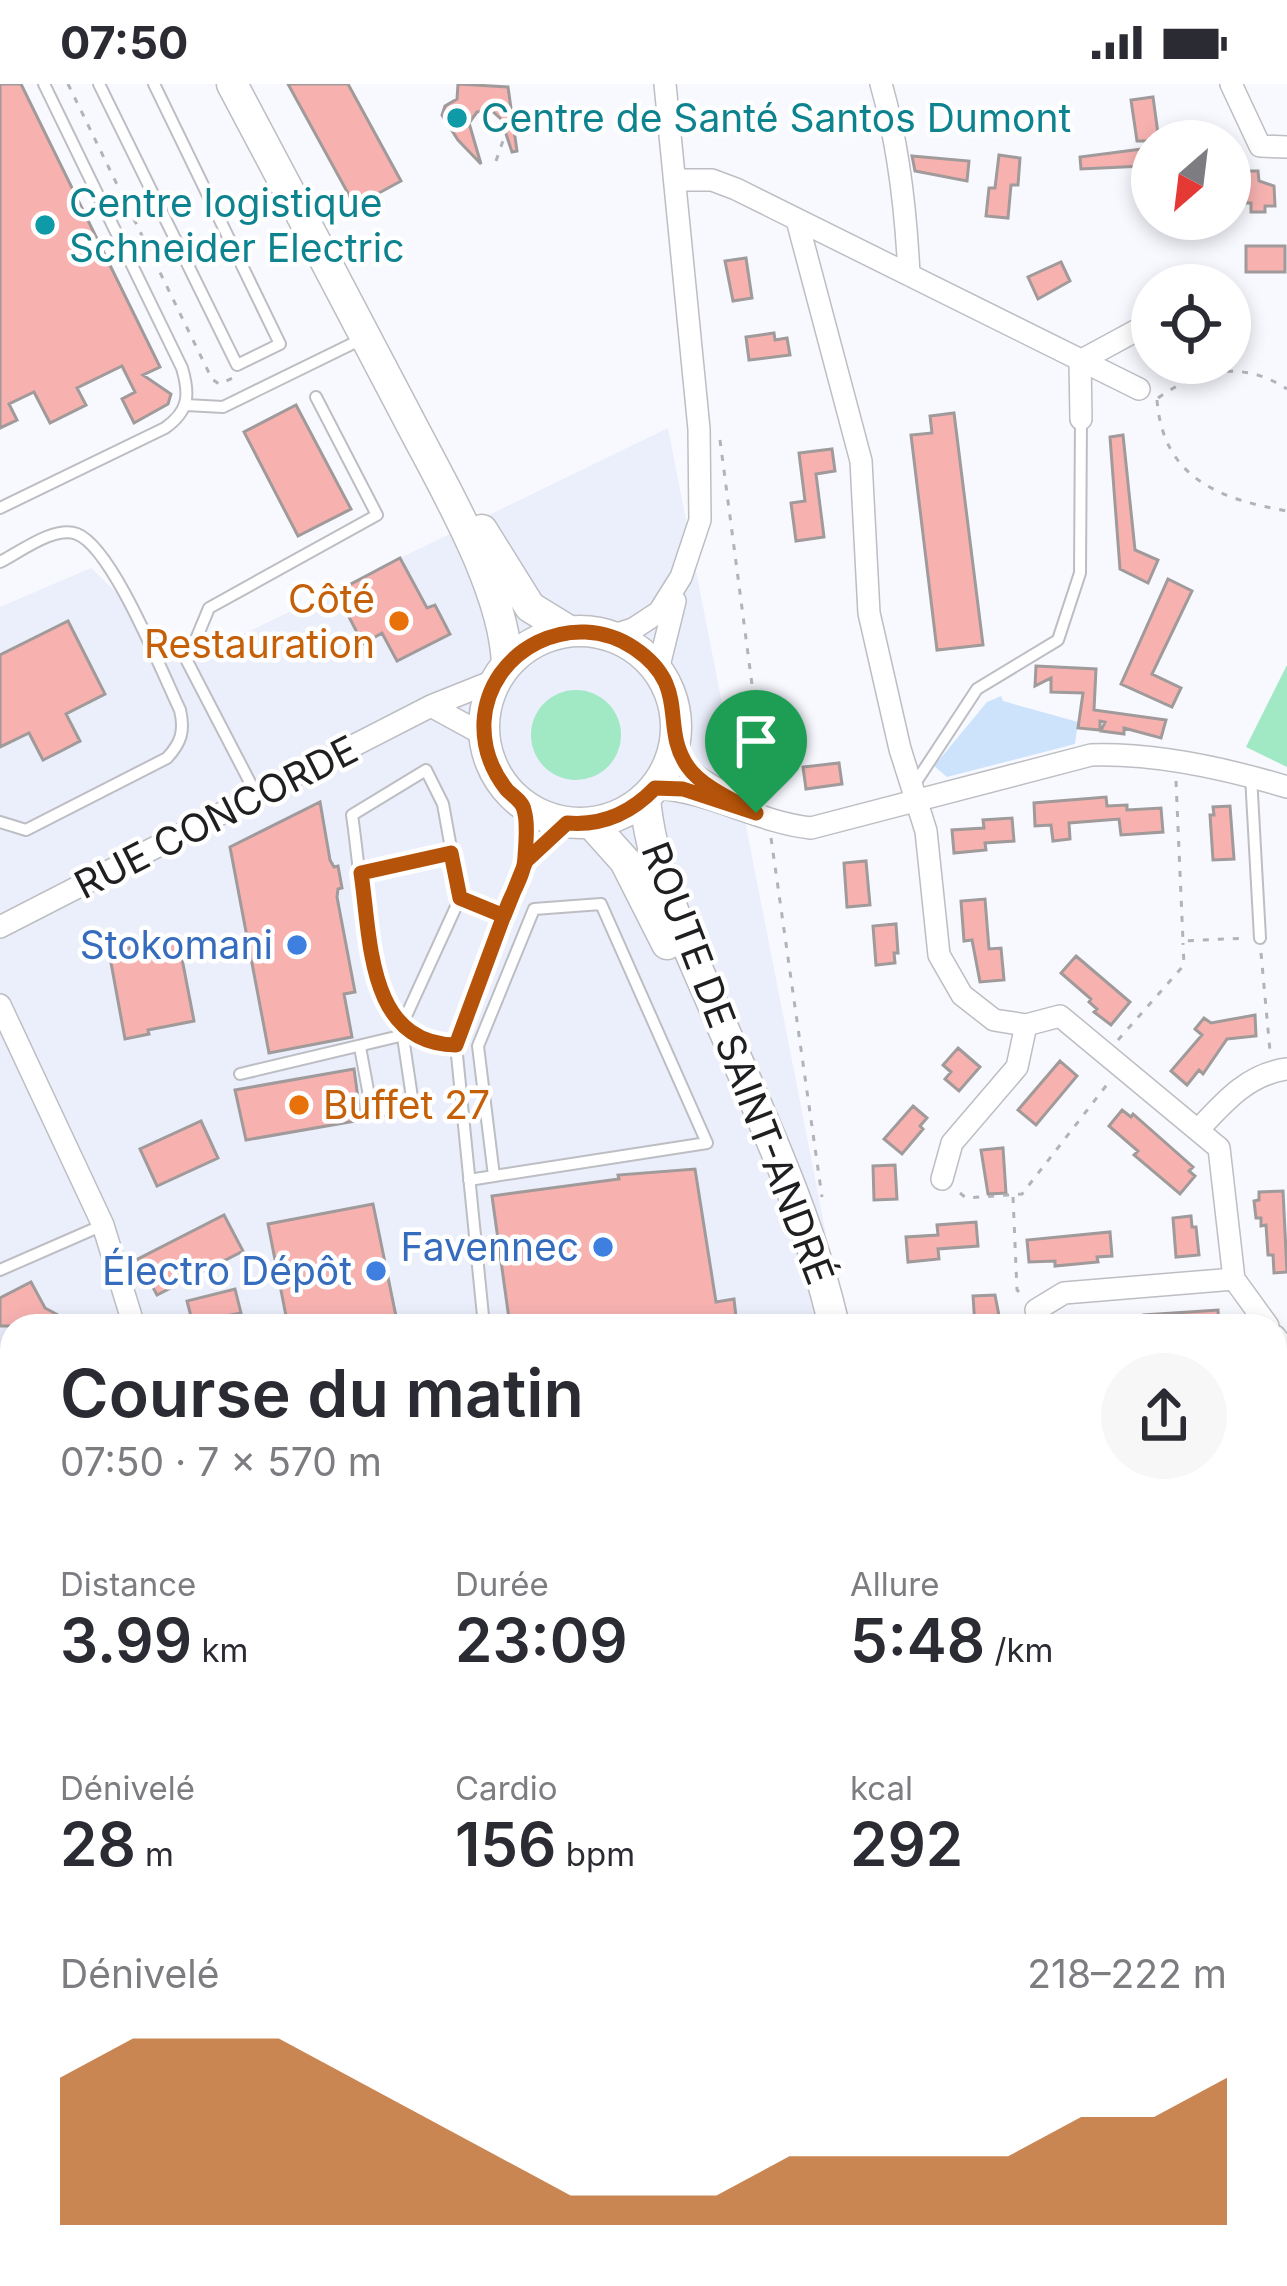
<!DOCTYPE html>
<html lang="fr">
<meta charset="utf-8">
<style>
:root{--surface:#fff;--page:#f7f7f7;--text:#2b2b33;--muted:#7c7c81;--accent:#b45309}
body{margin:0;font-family:Inter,sans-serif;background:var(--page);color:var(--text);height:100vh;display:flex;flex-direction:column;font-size:45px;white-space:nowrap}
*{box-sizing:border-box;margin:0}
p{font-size:39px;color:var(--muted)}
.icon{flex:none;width:66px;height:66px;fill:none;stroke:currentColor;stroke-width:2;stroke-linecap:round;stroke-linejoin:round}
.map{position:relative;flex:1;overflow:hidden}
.panel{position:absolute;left:0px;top:1230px;width:1287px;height:972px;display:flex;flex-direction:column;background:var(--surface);border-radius:36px 36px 0 0;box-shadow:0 6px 18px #0003}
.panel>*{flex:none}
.needle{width:78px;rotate:208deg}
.buttons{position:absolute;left:1131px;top:36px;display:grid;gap:24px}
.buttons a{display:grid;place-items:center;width:120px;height:120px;border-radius:50%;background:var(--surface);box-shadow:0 6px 18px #0003;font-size:60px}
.pin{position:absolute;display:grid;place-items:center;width:102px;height:102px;color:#fff;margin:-123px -51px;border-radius:50% 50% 50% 0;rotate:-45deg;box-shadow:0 0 12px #0007}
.pin .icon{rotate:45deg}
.round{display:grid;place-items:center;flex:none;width:126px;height:126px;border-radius:63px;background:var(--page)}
.overview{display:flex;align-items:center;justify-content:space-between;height:204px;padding:0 60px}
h1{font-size:66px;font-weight:600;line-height:90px}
.figures{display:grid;grid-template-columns:repeat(3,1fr);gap:18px;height:204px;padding:12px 60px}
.figures div{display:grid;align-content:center}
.figures b{font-size:60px;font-weight:600}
.figures small{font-size:33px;font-weight:400}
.figures p{font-size:33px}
.chart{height:336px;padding:24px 60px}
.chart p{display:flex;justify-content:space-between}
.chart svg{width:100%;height:216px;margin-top:12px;fill:var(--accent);opacity:.7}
.status{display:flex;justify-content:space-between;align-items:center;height:84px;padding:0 60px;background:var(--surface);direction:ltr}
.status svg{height:33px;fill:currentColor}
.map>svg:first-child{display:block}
</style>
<div class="status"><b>07:50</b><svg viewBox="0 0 49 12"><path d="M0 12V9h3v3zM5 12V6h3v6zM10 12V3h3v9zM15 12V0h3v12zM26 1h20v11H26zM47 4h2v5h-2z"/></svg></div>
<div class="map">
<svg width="1287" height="2202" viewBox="0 0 1287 2202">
<rect width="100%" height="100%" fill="#f8f9ff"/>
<path fill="#ebeefb" d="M 668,344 L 844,1242 L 12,1242 L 12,2190 L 620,2190 L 608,2202 L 0,2202 L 0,523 L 91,484 L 188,577 Z
M 1287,1543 L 1287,1721 L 1275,1726 L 1275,1545 Z
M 1287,1823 L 1287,2110 L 1275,2108 L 1275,2037 L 1281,2008 L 1275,2006 L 1275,1828 Z"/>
<path fill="#a1e8c4" d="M 1287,581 L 1287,683 L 1246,663 Z
M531 651a45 45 0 1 1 90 0a45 45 0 1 1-90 0Z"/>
<path fill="#cde3fc" d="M 1001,612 L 1003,617 L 1078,638 L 1075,660 L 947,693 L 934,682 L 987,618 Z"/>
<path fill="#f7b2b0" stroke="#a09a9a" stroke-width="3" d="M 0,0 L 21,0 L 160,283 L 143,291 L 171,310 L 168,320 L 134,339 L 122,315 L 135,308 L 122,282 L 77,304 L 86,321 L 50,339 L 34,308 L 9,320 L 17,336 L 0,344 Z
M 288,0 L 348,0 L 401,97 L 355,122 Z
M 458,0 L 508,3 L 517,67 L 512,68 L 501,35 L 491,26 L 477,28 L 469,39 L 481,80 L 458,56 L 442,31 L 445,22 L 457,15 Z
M 1153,13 L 1159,57 L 1137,57 L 1131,16 Z
M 1142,65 L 1143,82 L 1081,85 L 1080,73 Z
M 999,71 L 1020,74 L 1018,101 L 1011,101 L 1008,134 L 986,132 L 989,104 L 995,104 Z
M 912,72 L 969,77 L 967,97 L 915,87 Z
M 1241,87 L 1258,87 L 1259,97 L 1274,102 L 1275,122 L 1265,122 L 1265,128 L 1251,128 L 1251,119 L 1242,119 Z
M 1246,162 L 1285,162 L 1285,188 L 1246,188 Z
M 746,174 L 752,214 L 733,217 L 725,177 Z
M 1061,178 L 1070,197 L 1038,215 L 1028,193 Z
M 774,249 L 775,256 L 787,254 L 790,271 L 749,276 L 746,253 Z
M 296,321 L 351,425 L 298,452 L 244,348 Z
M 954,329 L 983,561 L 937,566 L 911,351 L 932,349 L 930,332 Z
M 1123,351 L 1135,466 L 1158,476 L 1148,499 L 1120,485 L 1110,353 Z
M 832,365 L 835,387 L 816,390 L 824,453 L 796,457 L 791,419 L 805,417 L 799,369 Z
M 400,474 L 427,524 L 435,521 L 450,550 L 397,577 L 382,549 L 363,560 L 336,508 Z
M 1168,495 L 1192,507 L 1152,590 L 1181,604 L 1172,623 L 1121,600 Z
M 68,537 L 105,610 L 66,630 L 80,657 L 61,667 L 43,676 L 29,649 L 0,663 L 0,571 Z
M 1036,582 L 1096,585 L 1094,626 L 1166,636 L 1161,654 L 1124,644 L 1124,650 L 1101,647 L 1105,638 L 1100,637 L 1100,646 L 1078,644 L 1083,609 L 1051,608 L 1051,594 L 1035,602 Z
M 839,679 L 842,700 L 806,705 L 803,683 Z
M 1106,713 L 1107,722 L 1127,721 L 1127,726 L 1161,724 L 1163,748 L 1121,751 L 1119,735 L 1069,739 L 1070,755 L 1053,757 L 1051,741 L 1035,742 L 1034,719 Z
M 320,718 L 330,776 L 334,783 L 338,782 L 342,804 L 338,805 L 337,813 L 355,908 L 344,910 L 352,953 L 269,969 L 230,763 Z
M 1230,722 L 1234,775 L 1213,776 L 1210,731 L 1214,731 L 1213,723 Z
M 1012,734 L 1014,757 L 985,759 L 986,766 L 954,769 L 952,746 L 984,744 L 983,736 Z
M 866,777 L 870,821 L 847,823 L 844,779 Z
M 985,815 L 989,865 L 1001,864 L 1004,896 L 980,898 L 972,856 L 964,857 L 961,817 Z
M 896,840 L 898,869 L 894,869 L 895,879 L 876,881 L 873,842 Z
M 178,854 L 194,937 L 148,946 L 149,950 L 125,955 L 109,868 Z
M 1076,872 L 1130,918 L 1111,941 L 1094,928 L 1097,925 L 1089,918 L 1091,915 L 1061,889 Z
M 1255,931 L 1256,952 L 1227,955 L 1203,990 L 1199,986 L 1187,1001 L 1171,987 L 1202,951 L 1195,945 L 1204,934 L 1211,939 Z
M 958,964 L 980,983 L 959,1007 L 945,995 L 951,988 L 943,981 Z
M 1060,977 L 1077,992 L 1036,1041 L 1018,1026 Z
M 354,985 L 361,1036 L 246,1056 L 235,1006 Z
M 913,1022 L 927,1034 L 920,1042 L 923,1045 L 902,1070 L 884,1055 Z
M 1122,1026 L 1131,1033 L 1133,1030 L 1193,1083 L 1189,1087 L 1195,1092 L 1180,1110 L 1134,1071 L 1138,1067 L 1109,1042 Z
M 201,1037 L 218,1074 L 157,1102 L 140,1065 Z
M 1003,1064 L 1006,1109 L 988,1110 L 981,1066 Z
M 895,1081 L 897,1115 L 874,1116 L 873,1082 Z
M 695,1085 L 716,1218 L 734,1215 L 737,1242 L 510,1242 L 492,1112 L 619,1095 L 618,1091 Z
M 1283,1107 L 1287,1188 L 1274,1189 L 1273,1171 L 1268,1171 L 1266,1141 L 1261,1142 L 1261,1134 L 1256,1134 L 1254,1117 L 1259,1116 L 1259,1108 Z
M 373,1120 L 398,1242 L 288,1242 L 268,1140 Z
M 224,1131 L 243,1167 L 157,1211 L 138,1175 Z
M 1191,1132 L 1192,1143 L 1196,1143 L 1199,1171 L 1176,1173 L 1173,1134 Z
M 976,1138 L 978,1162 L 938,1165 L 939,1175 L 908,1178 L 906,1153 L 938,1151 L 937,1141 Z
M 1110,1148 L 1112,1172 L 1097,1173 L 1098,1178 L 1055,1182 L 1055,1177 L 1029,1178 L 1027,1156 Z
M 31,1198 L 45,1224 L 60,1232 L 52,1237 L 54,1242 L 0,1242 L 0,1214 Z
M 235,1205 L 241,1229 L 226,1232 L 229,1242 L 193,1240 L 187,1217 Z
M 995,1211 L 1001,1242 L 975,1242 L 973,1212 Z
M 1218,1226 L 1219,1242 L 1145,1242 L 1144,1231 Z"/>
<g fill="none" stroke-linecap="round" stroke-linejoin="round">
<g stroke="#bdbec3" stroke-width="14">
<path id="service" d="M 99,0 L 237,281 L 280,260 L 154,0
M 186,321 L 223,323 L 364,254
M 0,424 L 165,344 C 189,327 190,311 182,284 L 44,0
M 0,478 C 20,468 55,441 77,450 C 113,464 162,589 180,626 C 185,647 181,659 167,674 L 26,746 L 0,738
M 426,686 L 443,720 L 460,814 L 401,943 C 363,886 362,797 352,731 Z
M 1251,692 L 1260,854
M 914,701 L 977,605 L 1058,556 L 1080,489 L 1081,335
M 256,710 L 187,577 L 209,524 L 377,431 L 316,313
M 526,777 L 567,738
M 460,814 L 504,832
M 403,946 L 432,961 L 456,961
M 360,963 L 372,1028 L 413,1020 L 403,953
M 240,990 L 404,951
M 469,1096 L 494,1092 L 707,1059 L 601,820 L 534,825 L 478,962 L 494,1092
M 0,1186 L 103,1141
M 484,1242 L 456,961 L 526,777 L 524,722
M 0,1998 L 12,1996
M 341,2190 L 353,2202
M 357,2190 L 365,2199 L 401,2202
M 9,2193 L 12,2189
M 284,2202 L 305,2190 L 323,2192 L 332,2202"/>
</g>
<g stroke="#bdbec3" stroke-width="24">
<path id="minor" d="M 881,0 C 899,62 906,127 909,191
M 1231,0 L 1260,62 L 1287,63
M 677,96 L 712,96 L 736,105 L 1139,305
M 797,136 L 861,377 L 869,529 L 900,665 L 926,747 L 939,871 L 962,911 L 994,936 L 1026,941 L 1060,932 L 1219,1064 L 1234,1195 L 1268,1242
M 1081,335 L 1080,277 L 1152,238
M 611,552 L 633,545 L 659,528 L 681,493 L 700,436 L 699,345 L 665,0
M 658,586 L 675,517
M 431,622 L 484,651
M 675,662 L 691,689 L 725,710
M 655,704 C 710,707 757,738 811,744 L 1091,671 C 1157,669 1224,684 1287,703
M 0,843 L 431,622 L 496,596
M 0,921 L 103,1141 L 134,1242
M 1199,1045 C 1224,1018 1248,990 1287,985
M 942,1095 L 952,1059 L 1017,983 L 1026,941
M 1036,1226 L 1064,1209 L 1234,1195
M 1275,1252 L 1287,1269
M 1275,1423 L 1287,1415
M 1275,1702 L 1287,1697
M 0,1754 L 12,1752
M 1275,2125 L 1287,2127
M 0,2143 L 12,2149
M 89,2190 L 111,2202
M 235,2202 L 248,2190
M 690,2202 L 705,2190
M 840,2202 L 841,2190"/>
</g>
<g stroke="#bdbec3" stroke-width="33">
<path id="secondary" d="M 232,0 C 291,111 350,223 408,334 C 444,404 504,503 507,580
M 482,446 L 530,523 L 569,547
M484 643a96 96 0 1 1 192 0a96 96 0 1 1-192 0Z
M 645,715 C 652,789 685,856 714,923 C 759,1028 809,1131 834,1242
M 591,739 L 625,777 L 667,860
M 893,2202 L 895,2190"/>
</g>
<g stroke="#a7820c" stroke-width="36">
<path id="primary" d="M 1275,1758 L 1287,1752
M 1275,1788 L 1287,1783
M 586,2202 L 600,2190
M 629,2202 L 642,2190"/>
</g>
<path stroke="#b2b3b8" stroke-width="3" stroke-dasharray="6 9" stroke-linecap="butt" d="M 68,0 L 212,295 L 219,300 L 233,294
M 496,77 L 506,48
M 1158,314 C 1199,285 1243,276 1287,305
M 1157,316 C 1163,394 1219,415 1287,427
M 720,356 L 767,715
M 1176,697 L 1183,857 L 1247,854
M 771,754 L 822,1113
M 376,786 L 437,772
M 1261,869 L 1270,967
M 1118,956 L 1184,881 L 1183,859
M 960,1109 L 966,1114 L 1022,1110 L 1109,998
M 1013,1113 L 1017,1206 L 1021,1210
M 762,2190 L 767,2194 L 766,2202"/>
<use href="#service" stroke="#fff" stroke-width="10"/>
<use href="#minor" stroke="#fff" stroke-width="21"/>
<use href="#secondary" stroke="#fff" stroke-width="30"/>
<use href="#primary" stroke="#f6d466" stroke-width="33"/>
</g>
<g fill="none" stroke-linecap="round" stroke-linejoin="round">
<g stroke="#fff" stroke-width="24">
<path id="route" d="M 756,729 L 683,705 L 655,704 C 631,729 602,742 567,739 L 526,777 L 504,832 L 460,814 L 451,769 L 361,789 C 371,855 367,960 456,961 C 473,915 490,869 507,823 C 513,807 525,789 525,772 C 526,758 528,738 524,726 C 523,718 513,712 507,706 C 491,686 483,663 484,638 C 488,565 573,523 634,564 C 692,603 659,642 688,683 C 702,703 735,717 756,729"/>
</g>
<use href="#route" stroke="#b45309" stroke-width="15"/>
</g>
<g fill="#0f9aa8" stroke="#fff" stroke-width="4.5">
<circle cx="457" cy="34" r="12"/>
<circle cx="45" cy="141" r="12"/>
</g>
<g fill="#e8710a" stroke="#fff" stroke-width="4.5">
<circle cx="399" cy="537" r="12"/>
<circle cx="299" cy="1021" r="12"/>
</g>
<g fill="#3f7fe0" stroke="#fff" stroke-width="4.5">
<circle cx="297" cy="861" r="12"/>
<circle cx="603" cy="1163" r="12"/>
<circle cx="376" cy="1187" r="12"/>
</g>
<g text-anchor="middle" stroke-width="9" stroke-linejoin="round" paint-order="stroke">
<g font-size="39" fill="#0d838f" stroke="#fff" text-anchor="start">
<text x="481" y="48">Centre de Santé Santos Dumont</text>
<text x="69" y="133">Centre logistique<tspan x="69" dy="45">Schneider Electric</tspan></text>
</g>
<g font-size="39" fill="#c56008" stroke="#fff" text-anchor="end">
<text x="375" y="529">Côté<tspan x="375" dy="45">Restauration</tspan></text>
<text x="323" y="1035" text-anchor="start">Buffet 27</text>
</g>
<g font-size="39" fill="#1f1f21" stroke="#fff">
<text transform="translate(216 733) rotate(-27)" y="14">RUE CONCORDE</text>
<text transform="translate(738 979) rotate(69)" y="14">ROUTE DE SAINT-ANDRÉ</text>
</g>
<g font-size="39" fill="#366cbe" stroke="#fff" text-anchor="end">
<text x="273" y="875">Stokomani</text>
<text x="579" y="1177">Favennec</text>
<text x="352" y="1201">Électro Dépôt</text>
</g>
</g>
</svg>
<div class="buttons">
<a><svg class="needle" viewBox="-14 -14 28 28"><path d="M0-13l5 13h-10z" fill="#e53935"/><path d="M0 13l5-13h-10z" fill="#7c7c81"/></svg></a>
<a><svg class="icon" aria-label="locate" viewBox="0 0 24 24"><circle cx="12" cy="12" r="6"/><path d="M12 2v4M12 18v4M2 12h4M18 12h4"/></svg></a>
</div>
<div class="pin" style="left:756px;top:729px;background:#1e9e55"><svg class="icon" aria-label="arrive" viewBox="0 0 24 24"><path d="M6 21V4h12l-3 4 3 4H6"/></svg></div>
<section class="panel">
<div class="overview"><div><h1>Course du matin</h1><p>07:50 · 7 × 570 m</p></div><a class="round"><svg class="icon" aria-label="share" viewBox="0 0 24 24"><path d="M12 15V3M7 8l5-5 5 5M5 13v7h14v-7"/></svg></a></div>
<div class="figures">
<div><p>Distance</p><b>3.99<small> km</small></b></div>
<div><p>Durée</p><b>23:09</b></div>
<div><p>Allure</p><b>5:48<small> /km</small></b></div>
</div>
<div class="figures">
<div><p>Dénivelé</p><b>28<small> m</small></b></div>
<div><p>Cardio</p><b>156<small> bpm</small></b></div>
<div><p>kcal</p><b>292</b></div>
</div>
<div class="chart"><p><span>Dénivelé</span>218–222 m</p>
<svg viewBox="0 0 160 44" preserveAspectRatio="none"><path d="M0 44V14L10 6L20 6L30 6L40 14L50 22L60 30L70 38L80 38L90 38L100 30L110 30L120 30L130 30L140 22L150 22L160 14V44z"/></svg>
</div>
</section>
</div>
